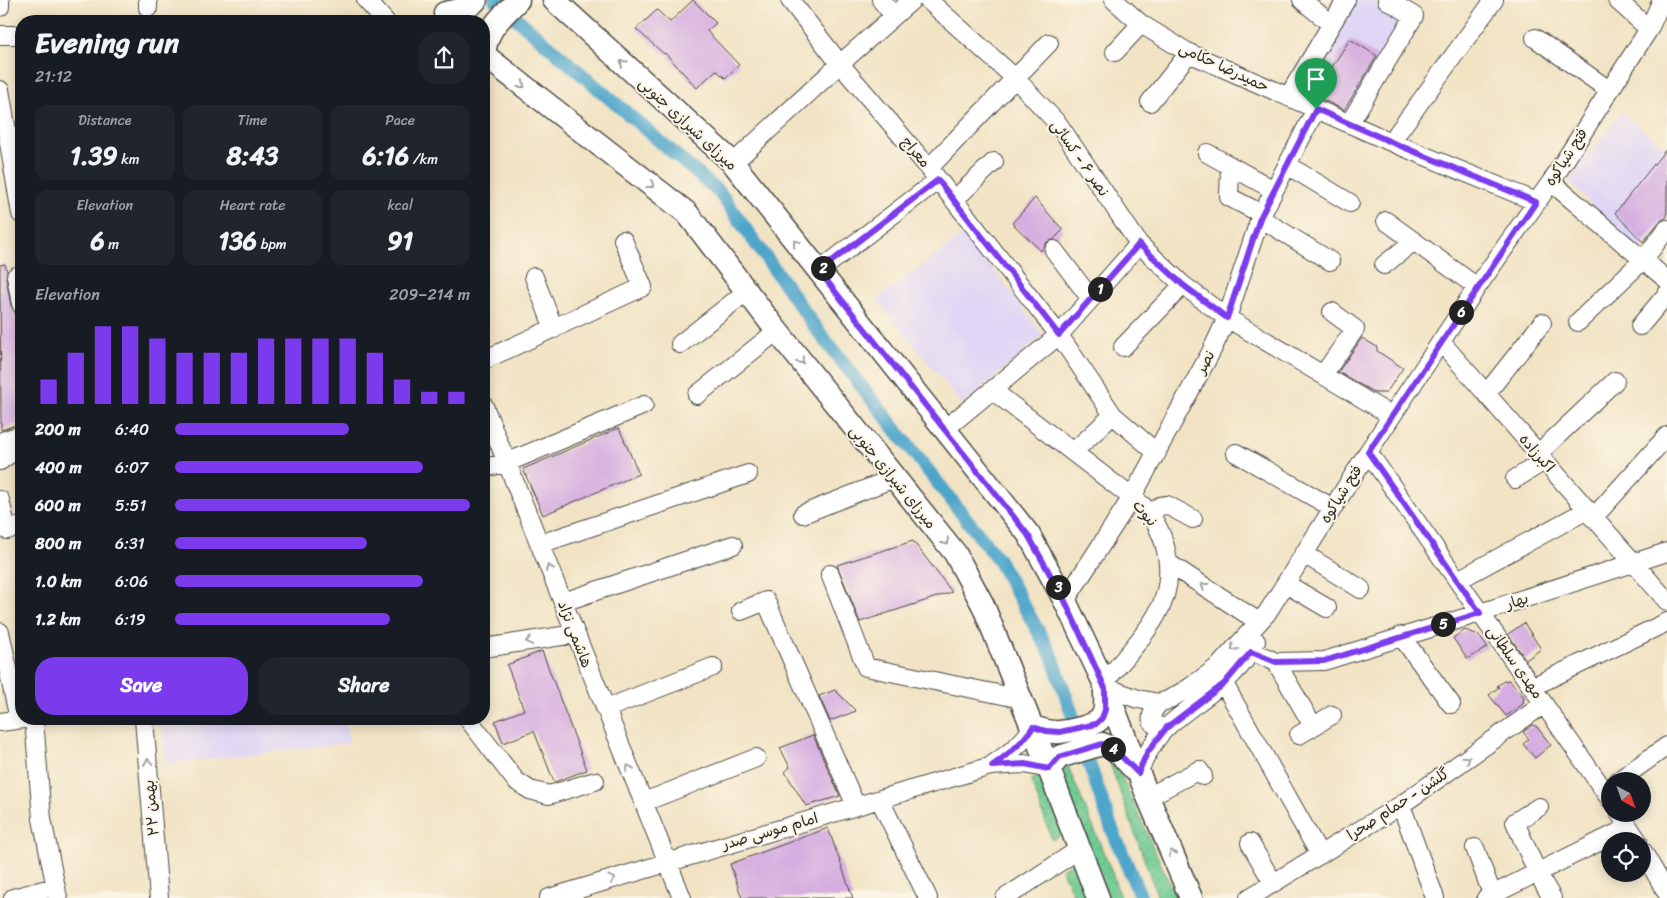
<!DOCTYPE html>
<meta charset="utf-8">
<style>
:root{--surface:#171b24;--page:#20242c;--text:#f1f3f6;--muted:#9ea1a6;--accent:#7c3aed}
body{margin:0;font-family:Sriracha,"Playpen Sans Arabic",sans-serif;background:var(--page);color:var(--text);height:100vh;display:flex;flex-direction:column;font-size:19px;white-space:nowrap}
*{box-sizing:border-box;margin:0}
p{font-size:16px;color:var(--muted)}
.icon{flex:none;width:28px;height:28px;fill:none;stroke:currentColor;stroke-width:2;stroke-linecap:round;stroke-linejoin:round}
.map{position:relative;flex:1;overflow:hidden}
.details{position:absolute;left:15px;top:15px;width:475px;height:710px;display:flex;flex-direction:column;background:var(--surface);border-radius:20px;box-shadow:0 2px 12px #0003}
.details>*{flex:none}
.needle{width:32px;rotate:139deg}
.fabs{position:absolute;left:1601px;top:772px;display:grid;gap:10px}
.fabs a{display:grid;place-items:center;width:50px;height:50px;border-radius:50%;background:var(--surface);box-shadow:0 2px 12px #0003;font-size:25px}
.pin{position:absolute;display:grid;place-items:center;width:42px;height:42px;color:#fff;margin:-51px -21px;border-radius:50% 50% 50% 0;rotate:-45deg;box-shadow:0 0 5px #0007}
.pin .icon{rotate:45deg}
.km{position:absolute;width:25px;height:25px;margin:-12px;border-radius:50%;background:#222;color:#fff;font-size:14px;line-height:25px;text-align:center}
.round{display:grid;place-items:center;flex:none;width:52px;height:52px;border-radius:20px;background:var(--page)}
.summary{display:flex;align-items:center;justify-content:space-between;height:85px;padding:0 20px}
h1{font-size:28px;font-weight:700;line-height:38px}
.stats{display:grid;grid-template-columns:repeat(3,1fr);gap:8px;height:85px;padding:5px 20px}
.stats div{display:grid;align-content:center;border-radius:12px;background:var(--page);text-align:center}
.stats b{font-size:25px;font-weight:700}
.stats small{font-size:14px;font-weight:400}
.stats p{font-size:14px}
.chart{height:140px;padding:10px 20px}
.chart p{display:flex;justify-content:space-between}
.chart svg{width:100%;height:90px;margin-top:5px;stroke:var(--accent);stroke-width:6}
.action{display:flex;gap:10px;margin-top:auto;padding:10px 20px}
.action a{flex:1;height:58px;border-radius:20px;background:var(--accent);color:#fff;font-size:20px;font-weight:700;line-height:58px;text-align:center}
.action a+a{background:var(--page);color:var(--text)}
ul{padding:0 20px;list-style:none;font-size:16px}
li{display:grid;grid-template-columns:80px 60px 1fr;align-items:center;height:38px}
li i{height:12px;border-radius:6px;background:var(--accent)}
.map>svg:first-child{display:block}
</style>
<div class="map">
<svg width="1667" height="898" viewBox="0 0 1667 898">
<defs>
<pattern id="park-dots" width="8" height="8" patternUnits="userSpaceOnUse" patternTransform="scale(1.25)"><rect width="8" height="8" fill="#70cb92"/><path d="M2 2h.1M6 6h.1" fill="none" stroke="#61ae7e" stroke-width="1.8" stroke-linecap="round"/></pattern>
</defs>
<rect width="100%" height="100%" fill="#fcf5e5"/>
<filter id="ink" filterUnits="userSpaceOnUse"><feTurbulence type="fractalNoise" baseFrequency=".02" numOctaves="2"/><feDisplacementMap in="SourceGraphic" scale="10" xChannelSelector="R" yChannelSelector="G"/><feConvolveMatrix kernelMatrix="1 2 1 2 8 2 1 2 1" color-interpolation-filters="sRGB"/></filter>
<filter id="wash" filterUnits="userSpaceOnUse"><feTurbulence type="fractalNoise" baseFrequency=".0096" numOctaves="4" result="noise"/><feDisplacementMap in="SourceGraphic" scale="20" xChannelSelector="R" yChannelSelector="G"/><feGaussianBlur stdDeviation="1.12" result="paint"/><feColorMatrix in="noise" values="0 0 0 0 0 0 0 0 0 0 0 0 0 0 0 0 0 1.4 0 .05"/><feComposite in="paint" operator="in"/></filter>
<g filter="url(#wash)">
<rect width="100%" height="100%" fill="#f1e3c4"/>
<path fill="#dfd5f5" d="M 1354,0 L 1371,0 L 1403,22 L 1346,114 L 1300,86 L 1340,30 L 1341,17 Z
M 1621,113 L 1667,149 L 1667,217 L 1638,252 L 1569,181 Z
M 965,233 L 1043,335 L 963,405 L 877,300 Z
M 161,719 L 346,719 L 349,743 L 166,764 Z"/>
<path fill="url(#park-dots)" stroke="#4e7b5e" d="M 1109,761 L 1118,770 L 1124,782 L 1176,898 L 1158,898 Z
M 1068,766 L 1113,875 L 1120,898 L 1108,898 L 1062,777 L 1063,770 Z
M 1042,775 L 1066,832 L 1052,840 L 1031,780 Z
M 1074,862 L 1090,898 L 1075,898 L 1061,869 Z"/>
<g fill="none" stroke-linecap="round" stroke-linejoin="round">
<path stroke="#4da5ca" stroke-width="14" d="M 495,0 L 720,193 L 818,331 L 997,558 L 1052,656 L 1111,827 L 1141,898"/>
</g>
<g id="blocks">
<path fill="#d5ade0" d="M 693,0 L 716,23 L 707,31 L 739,65 L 725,78 L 716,70 L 697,88 L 665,53 L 664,54 L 636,29 L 657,10 L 670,22 Z
M 1350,39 L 1377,56 L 1344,110 L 1314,95 Z
M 1667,148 L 1667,217 L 1659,222 L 1643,242 L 1615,213 Z
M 1035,198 L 1063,230 L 1053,240 L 1047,242 L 1041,251 L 1012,223 Z
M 5,264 L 7,271 L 6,278 L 11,306 L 15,312 L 21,344 L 21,423 L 1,430 L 0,265 Z
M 1362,338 L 1377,347 L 1377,351 L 1403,368 L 1386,393 L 1375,393 L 1338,372 Z
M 619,428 L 639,474 L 543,515 L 523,469 Z
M 913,541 L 952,592 L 860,622 L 837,565 Z
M 1524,623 L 1541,649 L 1526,660 L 1508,634 Z
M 1465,630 L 1479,635 L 1488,647 L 1467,659 L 1453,638 Z
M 542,651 L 587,770 L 554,782 L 534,731 L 503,743 L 495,721 L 524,710 L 507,665 Z
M 1509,680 L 1524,697 L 1523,704 L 1506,716 L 1489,695 L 1499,687 L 1497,686 L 1504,681 Z
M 835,690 L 856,711 L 830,721 L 819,696 Z
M 1533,725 L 1536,726 L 1551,745 L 1535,758 L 1523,744 L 1529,739 L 1523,732 Z
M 813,735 L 840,796 L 806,806 L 785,772 L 790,767 L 780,748 Z
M 828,828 L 853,898 L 742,898 L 730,864 Z"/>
</g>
</g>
<g filter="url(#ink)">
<use href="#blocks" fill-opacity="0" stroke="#494742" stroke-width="1"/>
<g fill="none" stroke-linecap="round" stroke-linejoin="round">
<g stroke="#494742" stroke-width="20">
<path id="minor" d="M 366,0 L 385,21
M 790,0 L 840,64 L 929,168 L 1059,335 L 1113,415 L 1157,453
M 881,0 L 894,16
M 928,0 L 1015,78 L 1059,125 L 1139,244 L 1183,285 L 1227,318 L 1392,416
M 1114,0 L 1141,24 L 1189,53 L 1391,142 L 1537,202
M 1302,0 L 1331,24
M 1617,0 L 1649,29
M 0,7 L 0,0
M 148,8 L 148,0
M 0,35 L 21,35
M 1535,38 L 1609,90
M 1115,52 L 1141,24
M 0,90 L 21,214
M 1288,97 L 1346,0
M 1150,102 L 1189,53
M 1349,124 L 1414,16 L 1387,0
M 1391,142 L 1494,0
M 1207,153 L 1274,190
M 733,163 L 840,64 L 912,0
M 1287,165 L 1350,203
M 1230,166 L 1229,197 L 1262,214
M 929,168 L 1049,43
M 1551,182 L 1667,280
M 954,200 L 994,162
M 1260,218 L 1330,261
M 1386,221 L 1477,287
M 1054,250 L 1091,299
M 1384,265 L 1414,241
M 819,271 L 938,180
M 16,276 L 21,304
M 534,277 L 554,329
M 1578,322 L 1643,260 L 1667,229
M 1640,326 L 1667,294
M 1441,342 L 1667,601
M 680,344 L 746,292
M 1123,347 L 1183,285
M 484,360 L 643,287 L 623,240
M 1323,375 L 1355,329 L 1332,312
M 992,390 L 1143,506 C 1170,536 1177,581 1156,616 C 1142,640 1121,662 1104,683
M 1486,394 L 1542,323
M 697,395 L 777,331
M 484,406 L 682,898
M 945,429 L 1059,335 L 1139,244
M 0,442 L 14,437 L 21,441
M 1073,452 L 1113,415
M 1368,452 L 1610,799
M 1236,453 L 1333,508
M 1538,454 L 1615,381
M 0,461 L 21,446
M 484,468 L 506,463 L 644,405
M 1515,479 L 1544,461
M 0,500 L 7,530 L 21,526
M 803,514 L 894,478
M 1150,514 L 1160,506 L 1167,505 L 1193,519
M 1593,518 L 1667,436
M 540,544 L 748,474
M 1304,554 L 1361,589
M 1168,563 L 1259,622
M 830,574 L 866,667 L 1022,699
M 1458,580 L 1587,510
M 1286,584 L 1327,608
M 1065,601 L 1132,497 L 1211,352 L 1227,318 L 1260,218 L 1316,109
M 563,602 L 733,545
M 741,611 L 766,601 L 856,806
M 0,632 L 19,719
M 1401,636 L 1451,704
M 484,648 L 575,634
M 1251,651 L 1276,662 L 1324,661 L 1480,613 L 1667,552
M 1276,662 L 1313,726
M 1224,684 L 1320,855
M 1105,687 L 1138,699 L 1159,703 L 1168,700 L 1189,688 L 1219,666 L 1267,613 L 1368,452 L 1477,287 L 1551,182 L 1649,29 L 1662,0
M 1532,687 L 1667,622
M 1159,703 C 1149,715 1147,726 1166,728
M 605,709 L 713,667
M 34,719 L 42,819 L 58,898
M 144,719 L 159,898
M 468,719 L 516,781 L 530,790 L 549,795 L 595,781
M 0,722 L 24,719
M 1299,735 L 1332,715
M 992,765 C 1008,754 1022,744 1033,727
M 1138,773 C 1145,757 1154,739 1167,727 C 1197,699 1239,681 1256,641
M 1618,781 L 1667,746
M 1148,797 L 1199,770 L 1203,776
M 880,800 L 928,898
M 644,802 L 756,758
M 1401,805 L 1435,898
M 1539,807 L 1515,822 L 1537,872 L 1552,898
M 1620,814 L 1638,841
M 1250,843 L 1273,883
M 1475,848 L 1492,894
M 1642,850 L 1667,893
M 13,898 L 55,887
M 549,898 L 991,766 L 1025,764 L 1049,769
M 1005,898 L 1078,850
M 1249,898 L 1401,805 L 1544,704
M 1486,898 L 1629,827"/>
</g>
<g stroke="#494742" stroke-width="25">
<path id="major" d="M 554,0 L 733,163 L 1029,535 L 1065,601 L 1104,683 L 1148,797 L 1191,898
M 445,13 C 457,11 468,9 476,0
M 484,55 L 687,213 L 777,331 L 955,553 L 983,605 L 1049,769 L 1098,898
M 484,56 C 486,28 500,19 518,0
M 1033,727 C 1042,730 1051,733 1060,732 C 1070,731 1096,726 1101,718 C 1107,711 1105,700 1105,691
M 1049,769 L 1059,757 L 1102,744 L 1110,747 L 1119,753 L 1134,769"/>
</g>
<use href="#minor" stroke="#fff" stroke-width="18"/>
<use href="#major" stroke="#fff" stroke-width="22"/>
</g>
<defs><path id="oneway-chevron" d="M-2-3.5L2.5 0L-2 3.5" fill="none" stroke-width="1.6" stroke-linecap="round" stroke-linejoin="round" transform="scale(1.25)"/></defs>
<g stroke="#a0a0a0">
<use href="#oneway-chevron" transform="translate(623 63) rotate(-138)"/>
<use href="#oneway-chevron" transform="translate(522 85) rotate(38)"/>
<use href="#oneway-chevron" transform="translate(651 185) rotate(38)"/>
<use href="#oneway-chevron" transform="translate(796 243) rotate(-129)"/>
<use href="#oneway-chevron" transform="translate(801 361) rotate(51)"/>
<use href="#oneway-chevron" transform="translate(946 542) rotate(51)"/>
<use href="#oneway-chevron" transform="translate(549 568) rotate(-112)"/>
<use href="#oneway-chevron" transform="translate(1204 586) rotate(-147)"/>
<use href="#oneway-chevron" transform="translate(529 641) rotate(171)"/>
<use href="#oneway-chevron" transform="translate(1234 648) rotate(132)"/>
<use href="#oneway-chevron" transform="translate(1467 759) rotate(-35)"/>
<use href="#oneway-chevron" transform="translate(148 762) rotate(-95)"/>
<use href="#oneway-chevron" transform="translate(629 768) rotate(-113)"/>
<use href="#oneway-chevron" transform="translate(1172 853) rotate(-113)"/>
<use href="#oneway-chevron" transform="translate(612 879) rotate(-17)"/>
</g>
</g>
<g fill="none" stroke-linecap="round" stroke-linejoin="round" filter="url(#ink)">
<g stroke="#fff" stroke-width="10">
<path id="route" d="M 1316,109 L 1391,142 L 1536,202 L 1368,452 L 1480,613 L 1324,661 L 1276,662 L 1251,652 L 1224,684 L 1166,728 L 1147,753 L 1138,773 L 1118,753 L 1110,747 L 1102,744 L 1059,757 L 1049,769 L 1025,764 L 992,766 C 1008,754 1022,744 1033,727 L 1046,731 L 1060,732 L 1096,724 L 1102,718 L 1105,710 L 1105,688 L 1065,601 L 1028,535 L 819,271 L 938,180 L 1059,335 L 1139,244 L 1183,285 L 1227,318 L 1260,218 Z"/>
</g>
<use href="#route" stroke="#7c3aed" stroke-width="6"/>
</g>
<g text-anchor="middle" stroke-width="4" stroke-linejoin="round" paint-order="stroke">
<g font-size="15" fill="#2b2b2b" stroke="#fcf5e5">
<text transform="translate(1224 67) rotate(25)" y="5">حمیدرضا حکامی</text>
<text transform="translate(688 124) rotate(43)" y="5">میرزای شیرازی جنوبی</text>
<text transform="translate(916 152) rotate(50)" y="5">معراج</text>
<text transform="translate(1566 157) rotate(-57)" y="5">فتح شیاکوه</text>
<text transform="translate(1080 158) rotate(55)" y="5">نصر ۶ - کسائی</text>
<text transform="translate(1205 362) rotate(-62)" y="5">نصر</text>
<text transform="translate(1537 453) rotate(49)" y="5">اکبرزاده</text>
<text transform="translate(893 477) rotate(51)" y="5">میرزای شیرازی جنوبی</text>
<text transform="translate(1341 494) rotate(-58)" y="5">فتح شیاکوه</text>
<text transform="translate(1145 513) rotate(50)" y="5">نبوت</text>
<text transform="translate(1517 601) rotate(-18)" y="5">بهار</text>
<text transform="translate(575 634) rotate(69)" y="5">هاشمی نژاد</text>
<text transform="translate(1515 662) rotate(55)" y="5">مهدی سلطانی</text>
<text transform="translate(1398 804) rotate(-33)" y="5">گلشن - حمام صحرا</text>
<text transform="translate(151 808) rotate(-95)" y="5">۲۲ بهمن</text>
<text transform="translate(770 831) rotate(-16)" y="5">امام موسی صدر</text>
</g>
</g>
</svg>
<div class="fabs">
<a><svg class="needle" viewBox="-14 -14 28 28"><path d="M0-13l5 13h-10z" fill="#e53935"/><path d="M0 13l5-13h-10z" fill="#9ea1a6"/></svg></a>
<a><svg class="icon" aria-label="locate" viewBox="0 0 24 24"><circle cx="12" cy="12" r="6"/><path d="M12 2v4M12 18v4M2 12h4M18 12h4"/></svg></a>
</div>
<div class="pin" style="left:1316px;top:109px;background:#1e9e55"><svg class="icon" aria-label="arrive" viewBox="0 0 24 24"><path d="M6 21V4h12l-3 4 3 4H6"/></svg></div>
<b class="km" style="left:1100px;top:289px">1</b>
<b class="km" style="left:823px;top:268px">2</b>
<b class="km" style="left:1058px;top:587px">3</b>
<b class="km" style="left:1113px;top:749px">4</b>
<b class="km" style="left:1443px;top:624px">5</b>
<b class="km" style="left:1461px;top:312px">6</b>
<section class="details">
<div class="summary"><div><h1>Evening run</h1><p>21:12</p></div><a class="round"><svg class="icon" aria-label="share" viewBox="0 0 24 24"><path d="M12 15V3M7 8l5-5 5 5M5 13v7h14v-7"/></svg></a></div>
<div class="stats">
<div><p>Distance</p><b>1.39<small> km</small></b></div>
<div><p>Time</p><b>8:43</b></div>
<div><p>Pace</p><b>6:16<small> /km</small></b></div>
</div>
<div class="stats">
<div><p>Elevation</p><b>6<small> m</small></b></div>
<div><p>Heart rate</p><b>136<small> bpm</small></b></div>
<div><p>kcal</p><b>91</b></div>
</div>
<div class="chart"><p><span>Elevation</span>209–214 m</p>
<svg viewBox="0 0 160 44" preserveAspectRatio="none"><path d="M5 44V32M15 44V19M25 44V6M35 44V6M45 44V12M55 44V19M65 44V19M75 44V19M85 44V12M95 44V12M105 44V12M115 44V12M125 44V19M135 44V32M145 44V38M155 44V38"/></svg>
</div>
<ul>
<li><b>200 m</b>6:40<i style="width:59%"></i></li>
<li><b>400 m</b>6:07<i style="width:84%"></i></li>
<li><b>600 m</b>5:51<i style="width:100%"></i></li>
<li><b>800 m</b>6:31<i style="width:65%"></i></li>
<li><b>1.0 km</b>6:06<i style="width:84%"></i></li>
<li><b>1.2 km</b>6:19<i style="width:73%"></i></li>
</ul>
<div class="action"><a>Save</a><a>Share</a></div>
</section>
</div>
